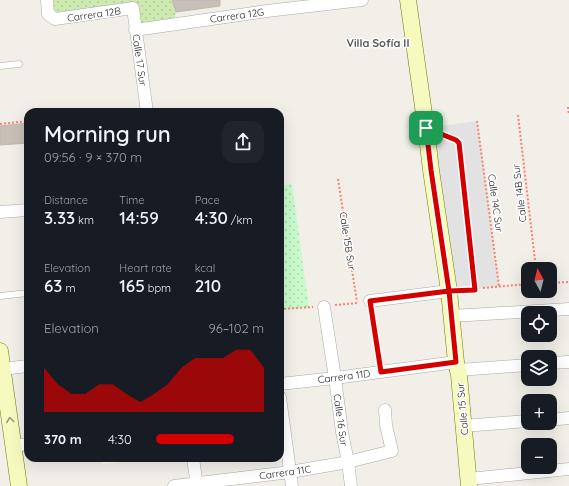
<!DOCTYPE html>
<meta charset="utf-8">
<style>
:root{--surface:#171b24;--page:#20242c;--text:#f1f3f6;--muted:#9ea1a6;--accent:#d40000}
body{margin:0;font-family:Quicksand,sans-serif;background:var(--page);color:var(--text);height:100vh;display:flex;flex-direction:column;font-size:15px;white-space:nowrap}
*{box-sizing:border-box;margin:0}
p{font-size:13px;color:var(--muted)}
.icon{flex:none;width:22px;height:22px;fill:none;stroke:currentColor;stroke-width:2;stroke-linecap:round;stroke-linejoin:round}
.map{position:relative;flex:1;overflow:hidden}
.sheet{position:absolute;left:24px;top:108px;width:260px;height:354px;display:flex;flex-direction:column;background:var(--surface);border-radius:12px;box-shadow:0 4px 16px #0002}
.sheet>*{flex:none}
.needle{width:26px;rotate:353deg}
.fabs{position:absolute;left:521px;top:262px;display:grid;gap:8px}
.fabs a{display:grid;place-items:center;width:36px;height:36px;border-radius:8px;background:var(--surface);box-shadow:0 4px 16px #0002;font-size:20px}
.pin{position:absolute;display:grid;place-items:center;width:34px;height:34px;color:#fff;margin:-17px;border-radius:8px;box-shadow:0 2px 6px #0006}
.round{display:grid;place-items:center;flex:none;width:42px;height:42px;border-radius:12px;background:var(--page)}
.headline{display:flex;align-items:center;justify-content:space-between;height:68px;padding:0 20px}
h1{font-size:22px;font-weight:600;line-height:30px}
.figures{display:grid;grid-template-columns:repeat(3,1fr);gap:6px;height:68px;padding:4px 20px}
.figures div{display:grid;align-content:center}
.figures b{font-size:17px;font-weight:600}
.figures small{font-size:11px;font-weight:400}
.figures p{font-size:11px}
.chart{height:112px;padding:8px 20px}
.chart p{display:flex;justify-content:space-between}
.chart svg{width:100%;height:72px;margin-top:4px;fill:var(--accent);opacity:.7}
ul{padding:0 20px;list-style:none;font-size:13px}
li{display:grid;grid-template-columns:64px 48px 1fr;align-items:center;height:30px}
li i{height:10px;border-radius:5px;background:var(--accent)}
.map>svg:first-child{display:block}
</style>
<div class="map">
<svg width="569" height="486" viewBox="0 0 569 486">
<defs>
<pattern id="grass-dots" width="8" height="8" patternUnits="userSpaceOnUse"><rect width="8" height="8" fill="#cdebb0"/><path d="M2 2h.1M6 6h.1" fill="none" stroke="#b0c997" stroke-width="1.8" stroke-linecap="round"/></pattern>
<pattern id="park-dots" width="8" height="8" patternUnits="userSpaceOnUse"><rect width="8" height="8" fill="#c8facc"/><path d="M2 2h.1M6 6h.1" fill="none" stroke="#acd6af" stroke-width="1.8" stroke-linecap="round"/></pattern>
</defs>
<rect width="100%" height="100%" fill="#f2efe9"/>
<path fill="#ffffe5" d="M 101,458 L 161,458 L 102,464 Z"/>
<path fill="url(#grass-dots)" d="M 47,0 L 172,0 L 176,12 L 174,23 L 135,30 L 133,8 L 55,19 Z"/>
<path fill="url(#park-dots)" d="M 292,184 L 309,308 L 280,310 L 280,186 Z"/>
<path fill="#e2e2e2" d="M 477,121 L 499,286 L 475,290 L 449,291 L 426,128 Z"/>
<path fill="#c7bfb8" stroke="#c4b6ab" d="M 172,0 L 220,0 L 220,6 L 176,12 Z
M 28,123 L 28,143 L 0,145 L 0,126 Z"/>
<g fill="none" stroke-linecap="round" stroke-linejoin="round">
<g stroke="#a9a9a9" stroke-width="7">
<path id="lane" d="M 0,66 L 19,64
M 427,128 L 456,140 L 459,143 L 475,290
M 0,296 L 28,293
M 370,301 L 381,372"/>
</g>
<g stroke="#a9a9a9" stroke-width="13">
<path id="street" d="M 47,0 L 48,14 L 55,19 L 133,8 L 147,112
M 135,30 L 267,11 L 362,0
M 0,212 L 28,210
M 370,301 L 449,291
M 324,307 L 335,378 L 342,432 L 348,462 L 351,486
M 452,316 L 569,309
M 550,363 L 569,362
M 2,369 L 28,366
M 458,370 L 528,365
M 280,384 L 335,378 L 456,362
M 280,397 L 292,486
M 550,420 L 569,418
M 463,426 L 528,421
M 13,446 L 28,444
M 193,458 L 197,486
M 469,479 L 569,469
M 174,486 L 290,472 L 348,462 L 392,451 L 386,425 L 385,410"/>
</g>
<g stroke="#707d05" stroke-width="17">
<path id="secondary" d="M 408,0 L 426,128 L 431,170 L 449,291 L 456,362 L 459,375 L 469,486
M 0,351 L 19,486"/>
</g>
<path stroke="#fa8072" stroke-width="2" stroke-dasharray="2 2" stroke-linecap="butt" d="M 568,107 L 569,115
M 518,115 L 536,269
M 477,121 L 499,286
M 0,124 L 28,121
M 338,179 L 357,302
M 550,283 L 569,282
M 483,288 L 528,284
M 335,305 L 358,303
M 280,309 L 313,307"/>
<use href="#lane" stroke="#fff" stroke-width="6"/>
<use href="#street" stroke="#fff" stroke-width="12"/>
<use href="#secondary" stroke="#f7fabf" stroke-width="16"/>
</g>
<defs><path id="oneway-chevron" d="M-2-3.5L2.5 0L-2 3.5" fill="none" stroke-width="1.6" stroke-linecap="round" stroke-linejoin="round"/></defs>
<use stroke="#979978" href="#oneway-chevron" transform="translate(10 420) rotate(-98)"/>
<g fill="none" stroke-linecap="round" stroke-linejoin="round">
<g stroke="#fff" stroke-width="8">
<path id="route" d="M 426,128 L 431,170 L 449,291 L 456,362 L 381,372 L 370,301 L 449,291 L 475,290 L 459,143 L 456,140 L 426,128"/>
</g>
<use href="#route" stroke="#d40000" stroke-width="5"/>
</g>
<g text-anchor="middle" stroke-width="3" stroke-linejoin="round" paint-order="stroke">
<g font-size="10" fill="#222" stroke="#fff">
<text transform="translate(94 14) rotate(-8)" y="4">Carrera 12B</text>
<text transform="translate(237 15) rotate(-8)" y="4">Carrera 12G</text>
<text transform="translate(140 60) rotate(82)" y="4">Calle 17 Sur</text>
<text transform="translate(519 193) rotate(-97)" y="4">Calle 14B Sur</text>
<text transform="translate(496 203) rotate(82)" y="4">Calle 14C Sur</text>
<text transform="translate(348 241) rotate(81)" y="4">Calle 15B Sur</text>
<text transform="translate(344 376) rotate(-7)" y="4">Carrera 11D</text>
<text transform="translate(462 409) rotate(-95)" y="4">Calle 15 Sur</text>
<text transform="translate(341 420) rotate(82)" y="4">Calle 16 Sur</text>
<text transform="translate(285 472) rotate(-8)" y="4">Carrera 11C</text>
</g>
<g font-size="11" font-weight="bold" fill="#555" stroke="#fff">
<text x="378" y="47">Villa Sofía II</text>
</g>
</g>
</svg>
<div class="fabs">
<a><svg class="needle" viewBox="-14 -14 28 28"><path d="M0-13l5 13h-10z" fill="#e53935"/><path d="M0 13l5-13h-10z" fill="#9ea1a6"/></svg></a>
<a><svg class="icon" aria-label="locate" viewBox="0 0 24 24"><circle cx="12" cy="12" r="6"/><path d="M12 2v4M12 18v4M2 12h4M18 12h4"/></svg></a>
<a><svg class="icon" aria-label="layers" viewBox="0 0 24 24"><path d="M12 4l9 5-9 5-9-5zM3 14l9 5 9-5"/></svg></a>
<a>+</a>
<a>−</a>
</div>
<div class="pin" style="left:426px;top:128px;background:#1e9e55"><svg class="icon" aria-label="arrive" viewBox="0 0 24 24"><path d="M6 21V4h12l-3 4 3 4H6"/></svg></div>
<section class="sheet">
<div class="headline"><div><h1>Morning run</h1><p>09:56 · 9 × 370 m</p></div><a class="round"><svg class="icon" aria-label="share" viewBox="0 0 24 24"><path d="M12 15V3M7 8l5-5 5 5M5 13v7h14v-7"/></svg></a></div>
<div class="figures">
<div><p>Distance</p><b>3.33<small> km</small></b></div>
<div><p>Time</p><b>14:59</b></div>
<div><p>Pace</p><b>4:30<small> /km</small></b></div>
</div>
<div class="figures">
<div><p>Elevation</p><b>63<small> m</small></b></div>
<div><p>Heart rate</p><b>165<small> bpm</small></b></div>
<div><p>kcal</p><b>210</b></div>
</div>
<div class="chart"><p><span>Elevation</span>96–102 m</p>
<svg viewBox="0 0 160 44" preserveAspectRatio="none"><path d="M0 44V17L10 27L20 33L30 33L40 27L50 27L60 33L70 38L80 33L90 27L100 17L110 11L120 11L130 11L140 6L150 6L160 17V44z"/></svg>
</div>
<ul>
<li><b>370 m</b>4:30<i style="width:72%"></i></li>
</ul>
</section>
</div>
